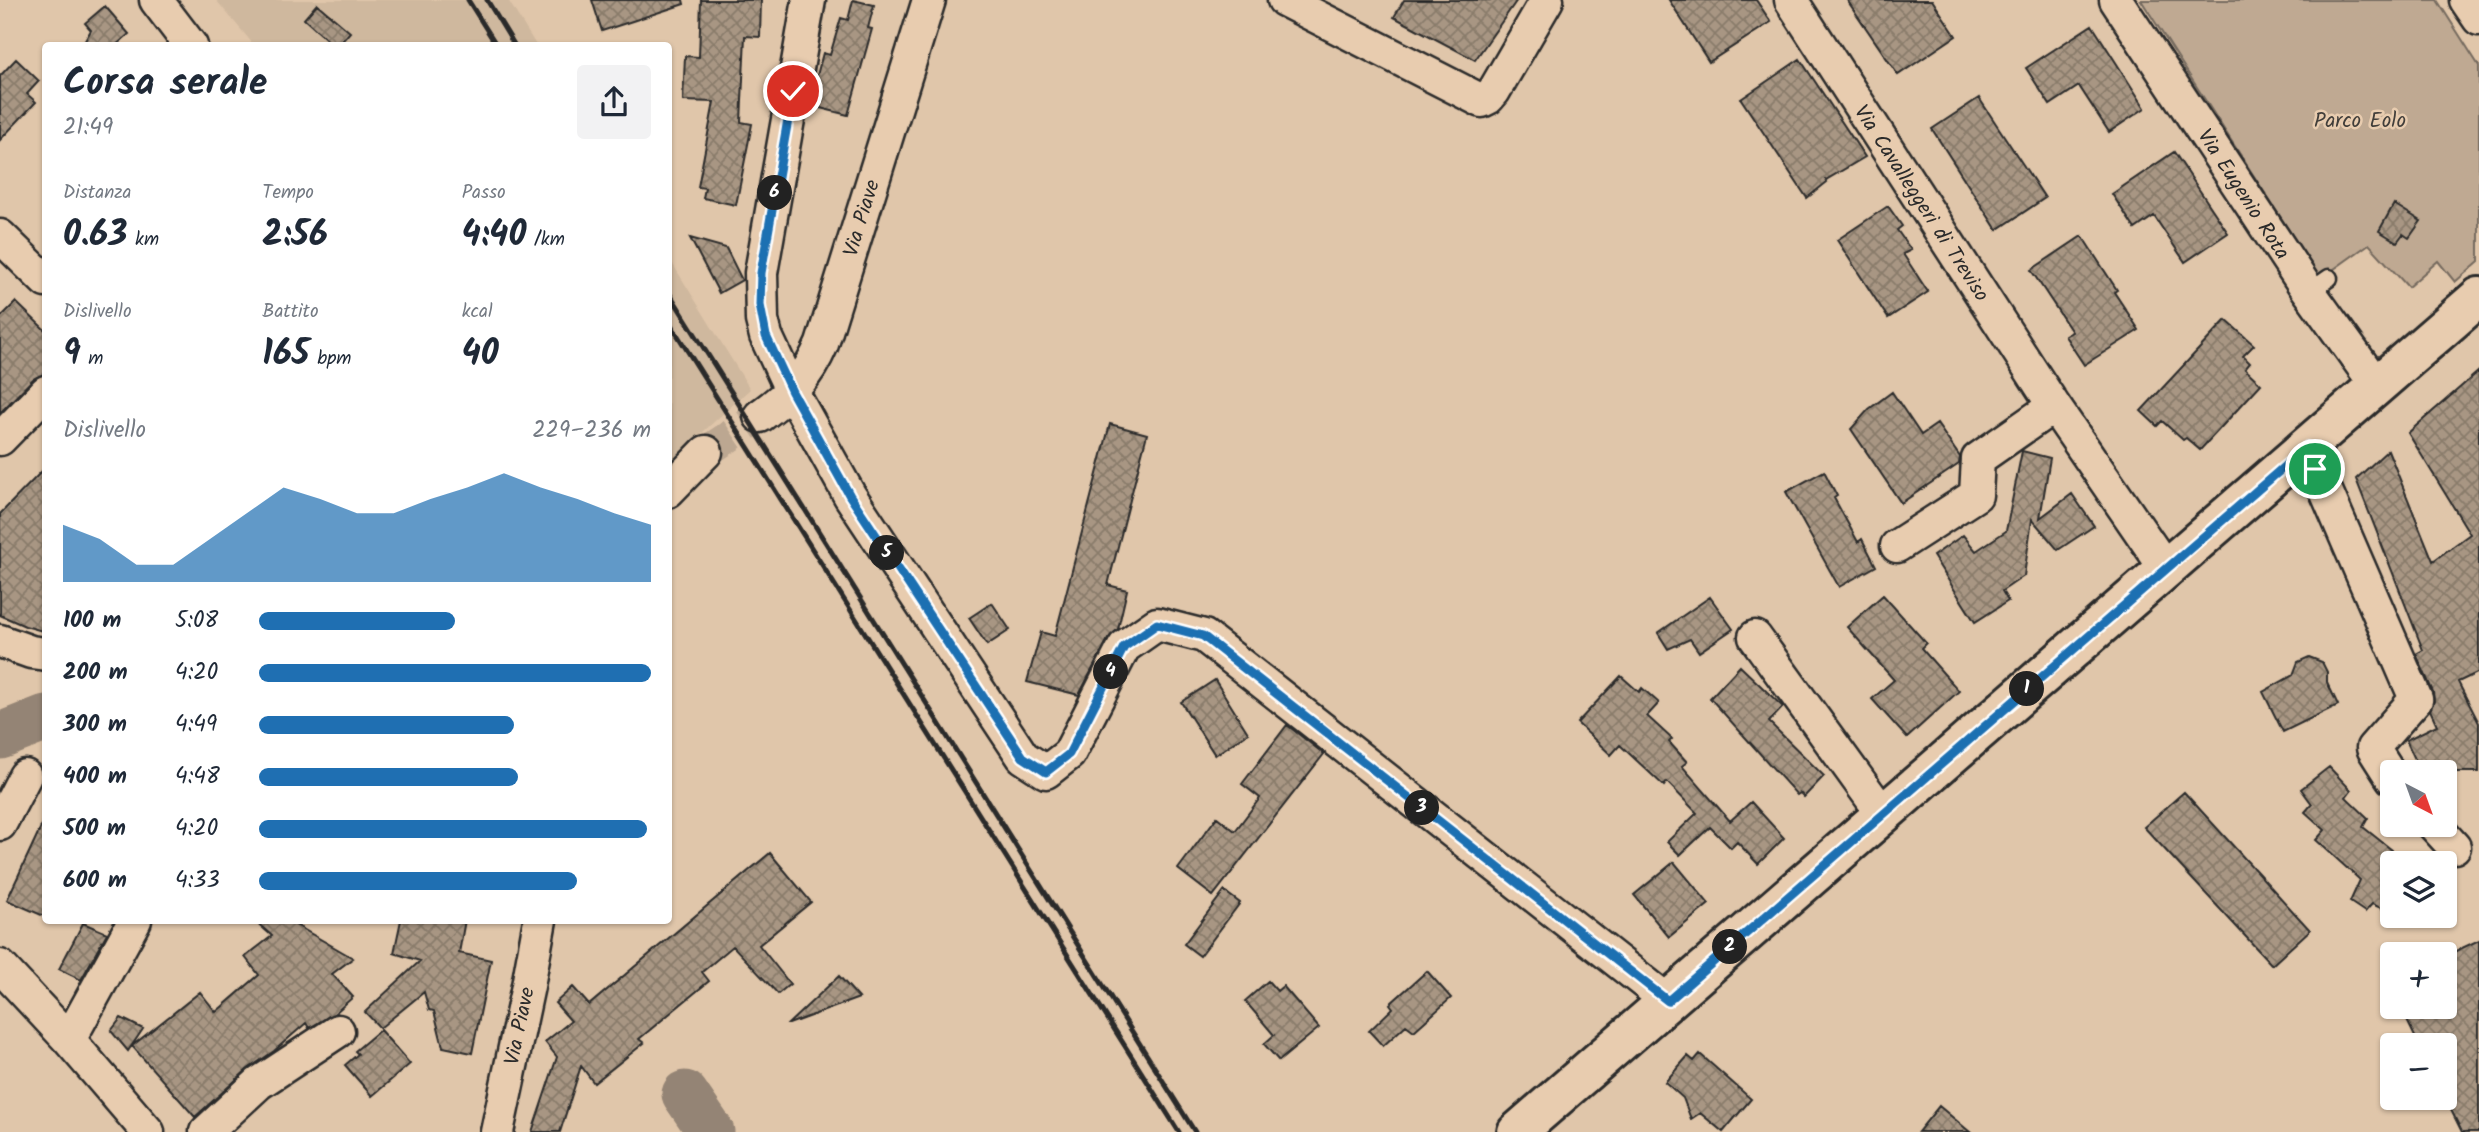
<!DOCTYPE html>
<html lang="it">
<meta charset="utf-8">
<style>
:root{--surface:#fff;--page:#f2f2f3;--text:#1f2937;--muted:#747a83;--accent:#1f6fb2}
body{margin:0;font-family:Kalam,sans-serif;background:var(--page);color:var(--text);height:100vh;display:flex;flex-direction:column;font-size:26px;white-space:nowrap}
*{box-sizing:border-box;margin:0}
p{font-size:23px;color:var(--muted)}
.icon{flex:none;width:38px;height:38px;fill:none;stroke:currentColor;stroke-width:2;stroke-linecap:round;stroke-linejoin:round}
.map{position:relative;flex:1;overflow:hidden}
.sheet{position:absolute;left:42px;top:42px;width:630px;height:882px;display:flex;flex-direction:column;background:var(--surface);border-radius:7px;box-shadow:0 2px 5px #0004}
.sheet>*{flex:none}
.needle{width:46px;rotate:139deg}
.controls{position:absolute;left:2380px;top:760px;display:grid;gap:14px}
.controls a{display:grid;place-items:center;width:77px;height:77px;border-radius:7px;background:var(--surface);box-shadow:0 2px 5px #0004;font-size:35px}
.pin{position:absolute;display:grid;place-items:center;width:60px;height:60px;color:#fff;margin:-30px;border:4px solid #fff;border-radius:50%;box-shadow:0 2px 7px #0007}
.km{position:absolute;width:35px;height:35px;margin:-18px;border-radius:50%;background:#222;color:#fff;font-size:19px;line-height:35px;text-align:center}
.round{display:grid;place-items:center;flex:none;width:74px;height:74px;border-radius:7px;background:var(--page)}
.head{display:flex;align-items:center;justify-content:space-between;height:119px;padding:0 21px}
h1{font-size:38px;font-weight:600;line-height:52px}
.figures{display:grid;grid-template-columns:repeat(3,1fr);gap:10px;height:119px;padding:7px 21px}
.figures div{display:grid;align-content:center}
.figures b{font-size:35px;font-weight:600}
.figures small{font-size:19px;font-weight:400}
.figures p{font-size:19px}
.chart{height:196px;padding:14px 21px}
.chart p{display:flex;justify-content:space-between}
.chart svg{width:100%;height:126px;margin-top:7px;fill:var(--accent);opacity:.7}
ul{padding:0 21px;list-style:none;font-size:23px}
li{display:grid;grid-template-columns:112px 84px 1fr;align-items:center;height:52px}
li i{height:18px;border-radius:9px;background:var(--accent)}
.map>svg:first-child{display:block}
</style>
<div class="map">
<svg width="2479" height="1132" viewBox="0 0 2479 1132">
<defs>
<pattern id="building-cross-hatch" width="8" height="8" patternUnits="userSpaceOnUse" patternTransform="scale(1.75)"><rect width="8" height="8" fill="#a89683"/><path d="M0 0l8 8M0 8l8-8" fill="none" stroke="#897b6b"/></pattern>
</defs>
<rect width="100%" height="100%" fill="#e0c6aa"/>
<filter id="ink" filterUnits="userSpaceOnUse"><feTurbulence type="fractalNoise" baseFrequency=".0143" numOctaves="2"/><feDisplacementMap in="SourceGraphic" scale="14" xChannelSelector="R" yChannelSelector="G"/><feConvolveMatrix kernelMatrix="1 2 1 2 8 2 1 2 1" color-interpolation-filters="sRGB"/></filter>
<g filter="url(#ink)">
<path fill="#cfb89e" d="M 216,0 L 508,0 L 536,45 L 254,45 Z
M 669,258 L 750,389 L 669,463 Z"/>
<path fill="#bfa992" stroke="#756a5e" stroke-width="2" d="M 2141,0 L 2437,0 L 2479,66 L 2479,261 L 2455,282 L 2438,261 L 2408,287 L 2369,244 L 2320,279 Z"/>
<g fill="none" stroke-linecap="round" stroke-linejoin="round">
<path stroke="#948474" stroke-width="47" d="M 0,736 L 46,718
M 685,1094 L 711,1132"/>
</g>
<path fill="url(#building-cross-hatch)" stroke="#2b2b2b" stroke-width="2" d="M 592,0 L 683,0 L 684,4 L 602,31 Z
M 701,0 L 761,0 L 760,37 L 745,36 L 741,122 L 752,124 L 736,205 L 703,198 L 705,188 L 698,187 L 714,102 L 683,101 L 685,56 L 699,57 Z
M 853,0 L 874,5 L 868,28 L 872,29 L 848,115 L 812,106 L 819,80 L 816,79 L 823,53 L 830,55 L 841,18 L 848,20 Z
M 1404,0 L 1517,0 L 1475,60 L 1394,17 Z
M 1669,0 L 1756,0 L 1771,22 L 1709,62 Z
M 1847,0 L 1932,0 L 1956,36 L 1898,75 Z
M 317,4 L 350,32 L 338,46 L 334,46 L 304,19 Z
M 105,6 L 129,34 L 115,46 L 82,46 L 91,30 L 85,23 Z
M 2092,25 L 2145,108 L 2109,132 L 2079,86 L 2050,105 L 2026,68 Z
M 16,59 L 39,81 L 27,94 L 36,102 L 0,140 L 0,76 Z
M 1800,59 L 1865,157 L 1826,180 L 1827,182 L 1807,198 L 1741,99 Z
M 1979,98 L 2045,198 L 1997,230 L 1932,129 Z
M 2174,152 L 2228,233 L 2185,262 L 2154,216 L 2135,229 L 2112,194 Z
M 2394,204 L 2421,221 L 2409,238 L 2403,234 L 2397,242 L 2379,231 Z
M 1888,206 L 1902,226 L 1897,230 L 1911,250 L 1903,254 L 1928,292 L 1888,318 L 1837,240 Z
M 2082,236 L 2117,290 L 2114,292 L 2139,330 L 2084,365 L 2065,336 L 2072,332 L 2031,270 Z
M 690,238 L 726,248 L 742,280 L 719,293 Z
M 16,302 L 46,331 L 46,373 L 33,379 L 0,413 L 0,318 Z
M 2226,320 L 2254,345 L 2243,356 L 2250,363 L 2245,369 L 2261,384 L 2200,450 L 2186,438 L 2183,440 L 2162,421 L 2157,426 L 2141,411 Z
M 2479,371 L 2479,672 L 2458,682 L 2479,723 L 2479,772 L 2421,772 L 2406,740 L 2437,725 L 2430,710 L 2434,701 L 2433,692 L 2416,654 L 2423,650 L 2356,479 L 2388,450 L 2433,561 L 2470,534 L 2408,433 Z
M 1892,392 L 1921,435 L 1937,424 L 1960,457 L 1959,464 L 1901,503 L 1851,429 L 1869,409 Z
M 1110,424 L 1147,434 L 1108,585 L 1127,590 L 1118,629 L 1108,639 L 1079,695 L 1027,682 L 1041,632 L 1055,636 Z
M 2022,451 L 2050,458 L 2040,518 L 2072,494 L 2094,526 L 2058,550 L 2032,519 L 2024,576 L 2002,591 L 2008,601 L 1975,622 L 1933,556 L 1963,535 L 1976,551 L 2006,531 Z
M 46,467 L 46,632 L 25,626 L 0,615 L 0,514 Z
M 1824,471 L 1837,496 L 1834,498 L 1858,542 L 1862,539 L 1876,566 L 1839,587 L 1786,492 Z
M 1883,595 L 1926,643 L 1921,648 L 1959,691 L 1907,738 L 1872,699 L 1894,680 L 1847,627 Z
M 1710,597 L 1733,629 L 1699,652 L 1690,639 L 1668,649 L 1658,633 Z
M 992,603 L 1010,630 L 987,645 L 969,618 Z
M 2309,657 L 2322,662 L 2327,672 L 2327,682 L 2338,705 L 2283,732 L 2263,692 L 2293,675 L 2298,662 Z
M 1740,666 L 1783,707 L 1769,722 L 1824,776 L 1804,797 L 1800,793 L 1797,795 L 1710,698 Z
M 1621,676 L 1639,692 L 1642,688 L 1659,703 L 1647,716 L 1672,739 L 1669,742 L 1687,762 L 1682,766 L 1730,821 L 1751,802 L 1784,838 L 1758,864 L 1737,842 L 1731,848 L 1710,827 L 1680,855 L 1667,842 L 1697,813 L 1667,782 L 1664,786 L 1620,745 L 1611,755 L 1577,723 Z
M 1215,680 L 1248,733 L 1215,755 L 1181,702 Z
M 1287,725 L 1324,754 L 1213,896 L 1178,869 L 1217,817 L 1235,831 L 1260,798 L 1242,784 Z
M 2329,767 L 2351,790 L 2346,797 L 2368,818 L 2363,827 L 2392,850 L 2392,894 L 2383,909 L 2372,904 L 2365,912 L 2350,902 L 2360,880 L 2316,840 L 2325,830 L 2305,812 L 2312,804 L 2301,789 Z
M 2184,792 L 2310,930 L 2272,965 L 2144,827 Z
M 46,816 L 46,917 L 7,900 Z
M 770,853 L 811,902 L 759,945 L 790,984 L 778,994 L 733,946 L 702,972 L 709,981 L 639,1039 L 644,1043 L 594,1083 L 581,1066 L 560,1132 L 532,1132 L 557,1057 L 545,1042 L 571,1021 L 555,1003 L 573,987 L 589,1005 Z
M 1674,862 L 1709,904 L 1669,937 L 1634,895 Z
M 1224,891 L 1240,903 L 1200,956 L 1184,944 Z
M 254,920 L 287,920 L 353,958 L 332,974 L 353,997 L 334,1014 L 309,1028 L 306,1023 L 274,1051 L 247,1070 L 195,1117 L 132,1046 L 200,992 L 216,1012 L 259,975 L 245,957 L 272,936 Z
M 401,920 L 465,920 L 459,953 L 491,960 L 472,1053 L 443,1047 L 434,1011 L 429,1010 L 424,992 L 380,1028 L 365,1012 L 420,961 L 394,953 Z
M 83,923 L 107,933 L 81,980 L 59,969 Z
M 2479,940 L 2479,1132 L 2462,1132 L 2445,1098 L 2445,1045 L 2419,1045 L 2400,1006 L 2445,1006 L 2445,956 Z
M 1427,971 L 1451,998 L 1414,1031 L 1406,1025 L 1383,1046 L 1369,1031 L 1393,1008 L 1390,1004 Z
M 839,976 L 859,998 L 789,1024 L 788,1024 Z
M 1268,981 L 1277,991 L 1283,986 L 1319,1028 L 1279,1061 L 1264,1044 L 1274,1035 L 1245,1001 Z
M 121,1018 L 143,1029 L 128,1051 L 111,1031 Z
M 380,1030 L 410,1064 L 372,1096 L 345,1065 L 358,1054 L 355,1051 Z
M 1700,1054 L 1751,1099 L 1723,1132 L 1700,1113 L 1691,1119 L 1683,1098 L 1665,1082 L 1688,1056 L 1694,1061 Z
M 1939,1106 L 1970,1132 L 1918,1132 Z"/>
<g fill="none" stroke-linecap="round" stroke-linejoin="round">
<path stroke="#bca791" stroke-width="32" stroke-dasharray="32 16" stroke-linecap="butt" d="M 706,452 L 760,416"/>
<g stroke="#2b2b2b" stroke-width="21">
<path id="service" d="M 2309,292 L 2329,278"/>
</g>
<g stroke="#2b2b2b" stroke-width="37">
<path id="minor" d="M 156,0 L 191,46
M 809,0 L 761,273 L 762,320 L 766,336 L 792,392 L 850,496 L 1023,757 L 1046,772 L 1069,754 L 1124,647 L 1157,624 L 1204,636 L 1668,1001
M 1284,0 L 1482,101 L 1488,98 L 1494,91 L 1547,0
M 1791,0 L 2054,406 L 2166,569
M 2116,0 L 2303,283 L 2377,386
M 2466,0 L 2479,19
M 0,236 L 46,281
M 760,416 C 790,394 807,379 822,344 L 929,0
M 0,439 L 46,392
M 2307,447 L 2416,699 L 2373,748 L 2392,778
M 668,491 L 706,452
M 1897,546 L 1976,495 L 1978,459 L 2054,406
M 1755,637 L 1883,814
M 0,641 L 31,652 L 46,654
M 0,824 L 25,776
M 2433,824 L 2454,847
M 0,966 L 69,1040 L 148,1132
M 69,1040 L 135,920
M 206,1132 L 259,1083 L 338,1031
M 497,1132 L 528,986 L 540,920"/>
</g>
<g stroke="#2b2b2b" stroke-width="44">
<path id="tertiary" d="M 1517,1132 L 2479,297"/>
</g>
<use href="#service" stroke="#e8ccaf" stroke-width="16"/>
<use href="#minor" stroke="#e8ccaf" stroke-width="32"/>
<use href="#tertiary" stroke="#e8ccaf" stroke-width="38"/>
<path stroke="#2b2b2b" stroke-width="5" d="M 468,0 L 497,46
M 487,0 L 515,46
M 668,291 L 1195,1132
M 668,320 L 1179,1132"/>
</g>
</g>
<g fill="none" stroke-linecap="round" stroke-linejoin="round" filter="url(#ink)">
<g stroke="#fff" stroke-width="14">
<path id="route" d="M 793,91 L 761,273 L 760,305 L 766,336 L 792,392 L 850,496 L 1023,757 L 1046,772 L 1069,754 L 1124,647 L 1157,624 L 1203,636 L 1668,1001 L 2307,447 L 2315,469"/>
</g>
<use href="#route" stroke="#1f6fb2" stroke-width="9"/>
</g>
<g text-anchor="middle" stroke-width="5" stroke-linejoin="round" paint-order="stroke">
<g font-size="21" fill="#413e3a" stroke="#e8ccaf">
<text x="2360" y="127">Parco Eolo</text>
</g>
<g font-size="21" fill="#2b2b2b" stroke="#e8ccaf">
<text transform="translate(2244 194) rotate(57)" y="7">Via Eugenio Rota</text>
<text transform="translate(1922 203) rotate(57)" y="7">Via Cavalleggeri di Treviso</text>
<text transform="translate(861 218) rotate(-73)" y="7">Via Piave</text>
<text transform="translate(519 1026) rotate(-78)" y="7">Via Piave</text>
</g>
</g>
</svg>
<div class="controls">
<a><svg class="needle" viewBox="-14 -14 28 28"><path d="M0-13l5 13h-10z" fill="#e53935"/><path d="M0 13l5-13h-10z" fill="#747a83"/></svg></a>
<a><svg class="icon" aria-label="layers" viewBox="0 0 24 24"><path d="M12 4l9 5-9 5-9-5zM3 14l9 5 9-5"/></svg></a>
<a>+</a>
<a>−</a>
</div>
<div class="pin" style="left:2315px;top:469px;background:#1e9e55"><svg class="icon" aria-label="arrive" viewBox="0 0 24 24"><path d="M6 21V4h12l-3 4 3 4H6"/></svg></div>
<div class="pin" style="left:793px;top:91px;background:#d93025"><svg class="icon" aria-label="check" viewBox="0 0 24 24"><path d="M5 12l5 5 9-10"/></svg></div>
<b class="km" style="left:2027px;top:689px">1</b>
<b class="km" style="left:1730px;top:947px">2</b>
<b class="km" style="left:1422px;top:808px">3</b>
<b class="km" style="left:1111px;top:672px">4</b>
<b class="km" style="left:887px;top:553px">5</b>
<b class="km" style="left:775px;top:193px">6</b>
<section class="sheet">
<div class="head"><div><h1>Corsa serale</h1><p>21:49</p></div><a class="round"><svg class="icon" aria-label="share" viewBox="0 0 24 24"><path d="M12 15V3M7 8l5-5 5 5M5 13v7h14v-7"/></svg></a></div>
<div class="figures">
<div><p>Distanza</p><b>0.63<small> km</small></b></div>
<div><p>Tempo</p><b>2:56</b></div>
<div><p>Passo</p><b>4:40<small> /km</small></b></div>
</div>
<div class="figures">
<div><p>Dislivello</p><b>9<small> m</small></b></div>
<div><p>Battito</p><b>165<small> bpm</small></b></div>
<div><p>kcal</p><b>40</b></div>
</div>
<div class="chart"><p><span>Dislivello</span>229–236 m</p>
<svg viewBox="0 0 160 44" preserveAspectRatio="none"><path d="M0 44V24L10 29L20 38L30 38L40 29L50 20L60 11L70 15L80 20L90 20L100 15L110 11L120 6L130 11L140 15L150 20L160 24V44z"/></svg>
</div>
<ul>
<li><b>100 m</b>5:08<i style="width:50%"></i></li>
<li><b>200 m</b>4:20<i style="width:100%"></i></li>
<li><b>300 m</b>4:49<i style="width:65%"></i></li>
<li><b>400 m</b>4:48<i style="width:66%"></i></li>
<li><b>500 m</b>4:20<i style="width:99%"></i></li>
<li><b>600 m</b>4:33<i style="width:81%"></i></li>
</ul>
</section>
</div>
